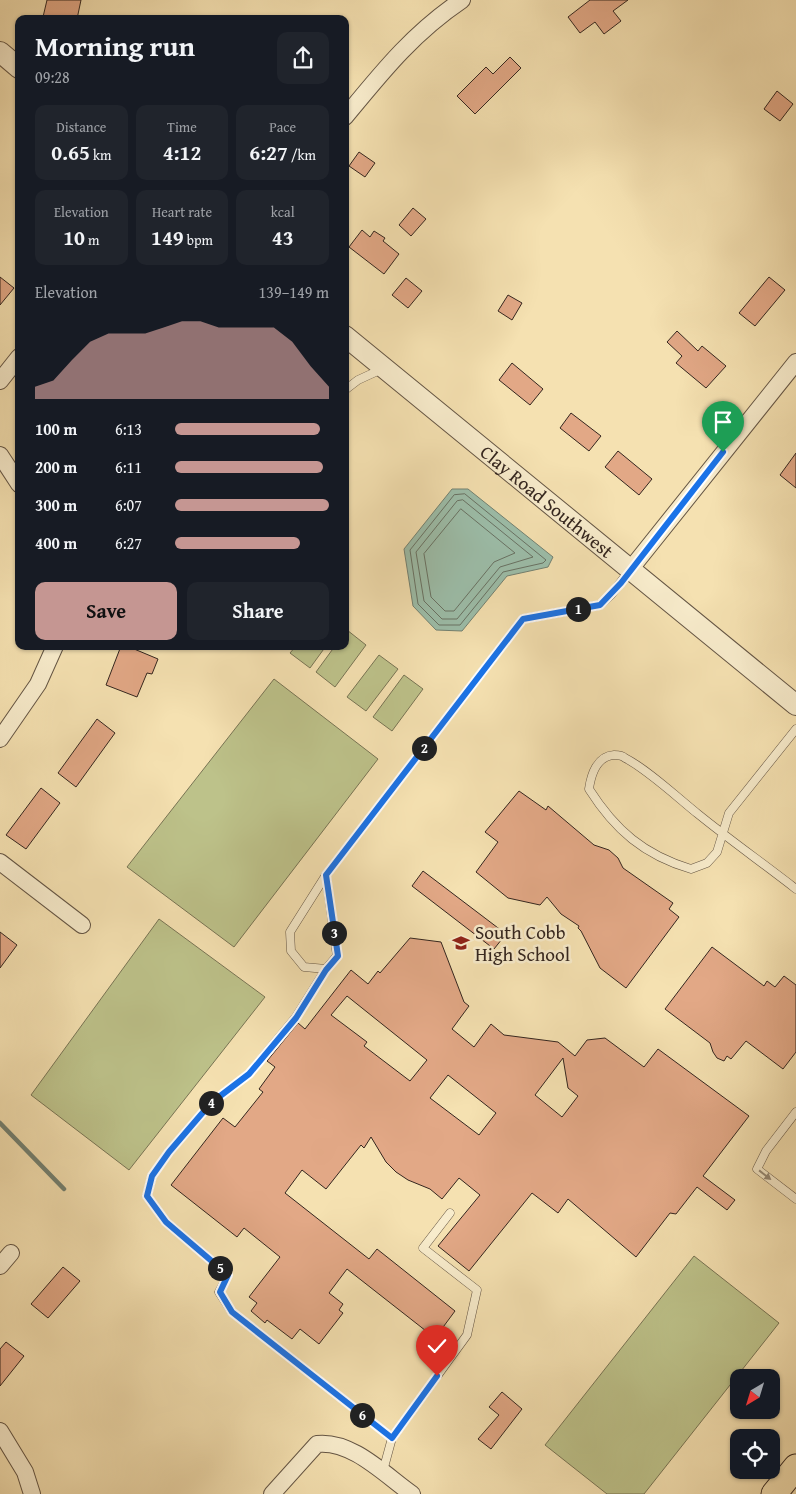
<!DOCTYPE html>
<meta charset="utf-8">
<style>
:root{--surface:#171b24;--page:#20242c;--text:#f1f3f6;--muted:#9ea1a6;--accent:#c59692}
body{margin:0;font-family:"Gentium Book Plus",serif;background:var(--page);color:var(--text);height:100vh;display:flex;flex-direction:column;font-size:19px;white-space:nowrap}
*{box-sizing:border-box;margin:0}
p{font-size:16px;color:var(--muted)}
.icon{flex:none;width:28px;height:28px;fill:none;stroke:currentColor;stroke-width:2;stroke-linecap:round;stroke-linejoin:round}
.map{position:relative;flex:1;overflow:hidden}
.panel{position:absolute;left:15px;top:15px;width:334px;height:635px;display:flex;flex-direction:column;background:var(--surface);border-radius:10px;box-shadow:0 1px 4px #0004}
.panel>*{flex:none}
.needle{width:32px;rotate:218deg}
.tools{position:absolute;left:730px;top:1369px;display:grid;gap:10px}
.tools a{display:grid;place-items:center;width:50px;height:50px;border-radius:10px;background:var(--surface);box-shadow:0 1px 4px #0004;font-size:25px}
.pin{position:absolute;display:grid;place-items:center;width:42px;height:42px;color:#fff;margin:-51px -21px;border-radius:50% 50% 50% 0;rotate:-45deg;box-shadow:0 0 5px #0007}
.pin .icon{rotate:45deg}
.km{position:absolute;width:25px;height:25px;margin:-12px;border-radius:50%;background:#222;color:#fff;font-size:14px;line-height:25px;text-align:center}
.round{display:grid;place-items:center;flex:none;width:52px;height:52px;border-radius:10px;background:var(--page)}
.head{display:flex;align-items:center;justify-content:space-between;height:85px;padding:0 20px}
h1{font-size:28px;font-weight:700;line-height:38px}
.stats{display:grid;grid-template-columns:repeat(3,1fr);gap:8px;height:85px;padding:5px 20px}
.stats div{display:grid;align-content:center;border-radius:10px;background:var(--page);text-align:center}
.stats b{font-size:21px;font-weight:700}
.stats small{font-size:14px;font-weight:400}
.stats p{font-size:14px}
.chart{height:140px;padding:10px 20px}
.chart p{display:flex;justify-content:space-between}
.chart svg{width:100%;height:90px;margin-top:5px;fill:var(--accent);opacity:.7}
.button{display:flex;gap:10px;margin-top:auto;padding:10px 20px}
.button a{flex:1;height:58px;border-radius:10px;background:var(--accent);color:#111;font-size:20px;font-weight:700;line-height:58px;text-align:center}
.button a+a{background:var(--page);color:var(--text)}
ul{padding:0 20px;list-style:none;font-size:16px}
li{display:grid;grid-template-columns:80px 60px 1fr;align-items:center;height:38px}
li i{height:12px;border-radius:6px;background:var(--accent)}
.map>svg:first-child{display:block}
</style>
<div class="map">
<svg width="796" height="1494" viewBox="0 0 796 1494">
<rect width="100%" height="100%" fill="#f5e1b1"/>
<filter id="stains"><feTurbulence type="fractalNoise" baseFrequency=".004" numOctaves="4"/><feColorMatrix values="0 0 0 0 .2 0 0 0 0 .09 0 0 0 0 .02 0 0 0 .5 -.17"/></filter>
<radialGradient id="worn" r=".72"><stop offset=".6" stop-color="#630" stop-opacity="0"/><stop offset="1" stop-color="#630" stop-opacity=".3"/></radialGradient>
<path fill="#bdc28a" stroke="#787454" d="M 347,630 L 366,645 L 335,687 L 316,672 L 335,646 L 345,646 L 345,633 Z
M 296,646 L 326,646 L 310,668 L 290,653 Z
M 379,655 L 398,669 L 366,711 L 347,697 Z
M 404,675 L 423,689 L 392,731 L 373,717 Z
M 274,679 L 378,759 L 234,947 L 127,867 Z
M 159,919 L 265,997 L 129,1170 L 31,1095 Z
M 694,1256 L 779,1323 L 644,1494 L 607,1494 L 545,1445 Z"/>
<path fill="#9cbeaa" stroke="#728172" d="M 452,489 L 468,489 L 553,557 L 548,567 L 507,576 L 462,631 L 436,630 L 413,606 L 404,549 Z"/>
<g fill="none" stroke-linecap="round" stroke-linejoin="round">
<path stroke="#687264" stroke-width="1" d="M 465,494 L 546,560 L 543,563 L 503,572 L 460,625 L 439,625 L 418,604 L 410,550 L 454,495 Z
M 463,500 L 533,557 L 500,567 L 457,619 L 442,619 L 424,601 L 416,552 L 457,501 Z
M 461,509 L 515,553 L 494,562 L 454,611 L 445,611 L 431,597 L 424,554 Z"/>
<path stroke="#728172" stroke-width="4.5" d="M 0,1123 L 64,1189"/>
</g>
<path fill="#e2a886" stroke="#34261f" fill-rule="evenodd" d="M 47,0 L 81,0 L 77,19 L 43,17 Z
M 590,0 L 628,0 L 613,11 L 621,21 L 604,34 L 595,22 L 580,33 L 568,17 Z
M 510,57 L 521,68 L 475,114 L 457,96 L 486,67 L 493,74 Z
M 777,91 L 793,104 L 780,121 L 764,109 Z
M 359,152 L 375,163 L 365,177 L 349,166 Z
M 413,208 L 426,219 L 411,236 L 399,225 Z
M 362,230 L 370,237 L 374,231 L 385,238 L 383,241 L 399,254 L 384,274 L 349,247 Z
M 0,277 L 14,288 L 0,305 Z
M 769,277 L 785,290 L 755,326 L 739,313 Z
M 406,278 L 422,291 L 408,308 L 392,295 Z
M 508,295 L 522,303 L 512,320 L 498,311 Z
M 677,331 L 698,351 L 702,346 L 726,366 L 706,388 L 676,363 L 682,356 L 667,342 Z
M 512,363 L 543,389 L 530,405 L 499,380 Z
M 571,413 L 601,436 L 589,451 L 560,428 Z
M 618,451 L 652,479 L 639,495 L 605,467 Z
M 796,453 L 796,488 L 780,475 Z
M 121,646 L 127,646 L 158,659 L 152,674 L 147,673 L 137,697 L 106,685 Z
M 97,719 L 115,733 L 76,787 L 58,773 Z
M 41,788 L 60,803 L 26,849 L 6,835 Z
M 519,791 L 546,810 L 548,806 L 594,845 L 609,850 L 618,858 L 623,868 L 673,903 L 669,909 L 679,917 L 626,988 L 600,968 L 581,931 L 578,928 L 579,926 L 561,914 L 547,897 L 540,905 L 508,898 L 476,872 L 498,842 L 485,832 Z
M 423,871 L 506,934 L 494,949 L 412,886 Z
M 0,932 L 17,945 L 0,968 Z
M 410,938 L 441,942 L 464,1002 L 469,1006 L 452,1029 L 474,1047 L 491,1024 L 504,1035 L 558,1042 L 575,1056 L 587,1040 L 605,1038 L 644,1067 L 658,1049 L 749,1116 L 703,1176 L 735,1200 L 727,1210 L 697,1187 L 676,1214 L 670,1213 L 636,1257 L 568,1199 L 558,1213 L 532,1193 L 469,1271 L 438,1246 L 480,1195 L 459,1178 L 442,1199 L 430,1189 L 408,1180 L 396,1172 L 386,1162 L 371,1137 L 364,1148 L 361,1145 L 326,1189 L 302,1170 L 285,1193 L 369,1259 L 377,1249 L 455,1311 L 435,1338 L 347,1269 L 329,1293 L 343,1304 L 339,1310 L 343,1313 L 319,1344 L 300,1329 L 292,1339 L 267,1320 L 265,1323 L 251,1311 L 257,1303 L 249,1297 L 280,1257 L 244,1228 L 237,1237 L 171,1185 L 223,1118 L 235,1127 L 263,1092 L 259,1089 L 275,1067 L 267,1061 L 298,1023 L 305,1029 L 351,970 L 368,984 L 378,971 L 380,973 ZM 347,996 L 427,1060 L 410,1081 L 364,1046 L 367,1042 L 331,1015 ZM 563,1058 L 568,1088 L 578,1096 L 562,1117 L 535,1095 ZM 448,1075 L 496,1113 L 479,1135 L 430,1098 Z
M 712,947 L 764,986 L 767,981 L 775,987 L 784,976 L 796,985 L 796,1052 L 783,1069 L 746,1041 L 731,1059 L 727,1056 L 724,1061 L 717,1058 L 713,1052 L 710,1043 L 665,1009 Z
M 63,1267 L 80,1281 L 48,1318 L 31,1304 Z
M 6,1342 L 24,1356 L 0,1386 L 0,1349 Z
M 502,1392 L 522,1409 L 491,1449 L 478,1439 L 499,1415 L 489,1407 Z"/>
<g fill="none" stroke-linecap="round" stroke-linejoin="round">
<g stroke="#645544" stroke-width="9">
<path id="service" d="M 345,390 L 358,380 L 382,369
M 796,729 L 729,813 L 717,852 L 707,863 L 691,869 C 644,855 615,830 589,789 C 591,775 597,756 614,755 C 617,755 623,756 625,758 C 647,769 678,798 698,814 C 730,840 764,864 796,889
M 326,875 L 290,932 L 291,951 L 304,967 L 326,969 L 337,956 L 326,875 L 523,619 L 600,605 L 611,595 L 629,571
M 326,969 L 296,1017 L 249,1074 L 211,1103 L 169,1152 L 152,1176 L 147,1196 L 166,1222 L 228,1275 L 219,1292 L 232,1312 L 392,1438 L 383,1471
M 796,1112 L 766,1151 L 757,1169 L 796,1199
M 392,1438 L 467,1335 L 477,1290 L 423,1248 L 450,1213"/>
</g>
<g stroke="#645544" stroke-width="18">
<path id="minor" d="M 345,117 C 382,72 413,33 462,0
M 0,381 L 19,357
M 0,455 L 19,484
M 629,571 L 796,362
M 0,739 L 38,684 L 55,646
M 0,862 L 82,925
M 0,1266 L 11,1253
M 0,1431 L 25,1472 L 32,1494
M 272,1494 L 317,1444 C 352,1440 385,1475 412,1494"/>
</g>
<g stroke="#645544" stroke-width="22">
<g id="tertiary">
<path d="M 0,52 L 19,68"/>
<path id="s1" d="M 345,336 L 796,705"/>
</g>
</g>
<g stroke="#34261f" stroke-width="27">
<path id="primary" d="M 774,1494 L 796,1467"/>
</g>
<use href="#service" stroke="#f8eccc" stroke-width="8"/>
<use href="#minor" stroke="#f8eccc" stroke-width="16"/>
<use href="#tertiary" stroke="#f8eccc" stroke-width="20"/>
<use href="#primary" stroke="#f5e1b1" stroke-width="25"/>
</g>
<defs><path id="oneway-solid" d="M-6-.8H1V-3.2L6.5 0L1 3.2V.8H-6Z" transform="scale(1.25)"/></defs>
<use fill="#968976" href="#oneway-solid" transform="translate(765 1175) rotate(38)"/>
<g fill="none" stroke-linecap="round" stroke-linejoin="round">
<g stroke="#fff" stroke-width="10">
<path id="route" d="M 437,1376 L 392,1438 L 232,1312 L 220,1292 L 228,1275 L 166,1222 L 147,1196 L 152,1176 L 169,1152 L 211,1103 L 249,1074 L 296,1018 L 326,970 L 338,956 L 326,875 L 523,619 L 600,605 L 621,583 L 723,452"/>
</g>
<use href="#route" stroke="#1a73e8" stroke-width="6"/>
</g>
<defs>
<g id="school-bare" transform="scale(1.35)"><path d="M0-5L7-2L0 1L-7-2ZM-4 1L0 2.5L4 1V4Q0 6-4 4Z" fill="#8f2418" stroke="#f8eccc" stroke-width="2.5" paint-order="stroke"/></g>
</defs>
<g fill-rule="evenodd">
<use href="#school-bare" x="461" y="943"/>
</g>
<g text-anchor="middle" stroke-width="5" stroke-linejoin="round" paint-order="stroke">
<g font-size="19" fill="#34261f" stroke="#f8eccc">
<text dy="7" stroke="none"><textPath href="#s1" startOffset="261">Clay Road Southwest</textPath></text>
</g>
<g font-size="19" fill="#34261f" stroke="#f8eccc" text-anchor="start">
<text x="475" y="939">South Cobb<tspan x="475" dy="22">High School</tspan></text>
</g>
</g>
<rect width="100%" height="100%" filter="url(#stains)"/>
<rect width="100%" height="100%" fill="url(#worn)"/>
</svg>
<div class="tools">
<a><svg class="needle" viewBox="-14 -14 28 28"><path d="M0-13l5 13h-10z" fill="#e53935"/><path d="M0 13l5-13h-10z" fill="#9ea1a6"/></svg></a>
<a><svg class="icon" aria-label="locate" viewBox="0 0 24 24"><circle cx="12" cy="12" r="6"/><path d="M12 2v4M12 18v4M2 12h4M18 12h4"/></svg></a>
</div>
<div class="pin" style="left:723px;top:452px;background:#1e9e55"><svg class="icon" aria-label="arrive" viewBox="0 0 24 24"><path d="M6 21V4h12l-3 4 3 4H6"/></svg></div>
<div class="pin" style="left:437px;top:1376px;background:#d93025"><svg class="icon" aria-label="check" viewBox="0 0 24 24"><path d="M5 12l5 5 9-10"/></svg></div>
<b class="km" style="left:578px;top:609px">1</b>
<b class="km" style="left:424px;top:748px">2</b>
<b class="km" style="left:334px;top:933px">3</b>
<b class="km" style="left:211px;top:1103px">4</b>
<b class="km" style="left:220px;top:1268px">5</b>
<b class="km" style="left:362px;top:1415px">6</b>
<section class="panel">
<div class="head"><div><h1>Morning run</h1><p>09:28</p></div><a class="round"><svg class="icon" aria-label="share" viewBox="0 0 24 24"><path d="M12 15V3M7 8l5-5 5 5M5 13v7h14v-7"/></svg></a></div>
<div class="stats">
<div><p>Distance</p><b>0.65<small> km</small></b></div>
<div><p>Time</p><b>4:12</b></div>
<div><p>Pace</p><b>6:27<small> /km</small></b></div>
</div>
<div class="stats">
<div><p>Elevation</p><b>10<small> m</small></b></div>
<div><p>Heart rate</p><b>149<small> bpm</small></b></div>
<div><p>kcal</p><b>43</b></div>
</div>
<div class="chart"><p><span>Elevation</span>139–149 m</p>
<svg viewBox="0 0 160 44" preserveAspectRatio="none"><path d="M0 44V38L10 35L20 25L30 16L40 12L50 12L60 12L70 9L80 6L90 6L100 9L110 9L120 9L130 9L140 16L150 28L160 38V44z"/></svg>
</div>
<ul>
<li><b>100 m</b>6:13<i style="width:94%"></i></li>
<li><b>200 m</b>6:11<i style="width:96%"></i></li>
<li><b>300 m</b>6:07<i style="width:100%"></i></li>
<li><b>400 m</b>6:27<i style="width:81%"></i></li>
</ul>
<div class="button"><a>Save</a><a>Share</a></div>
</section>
</div>
